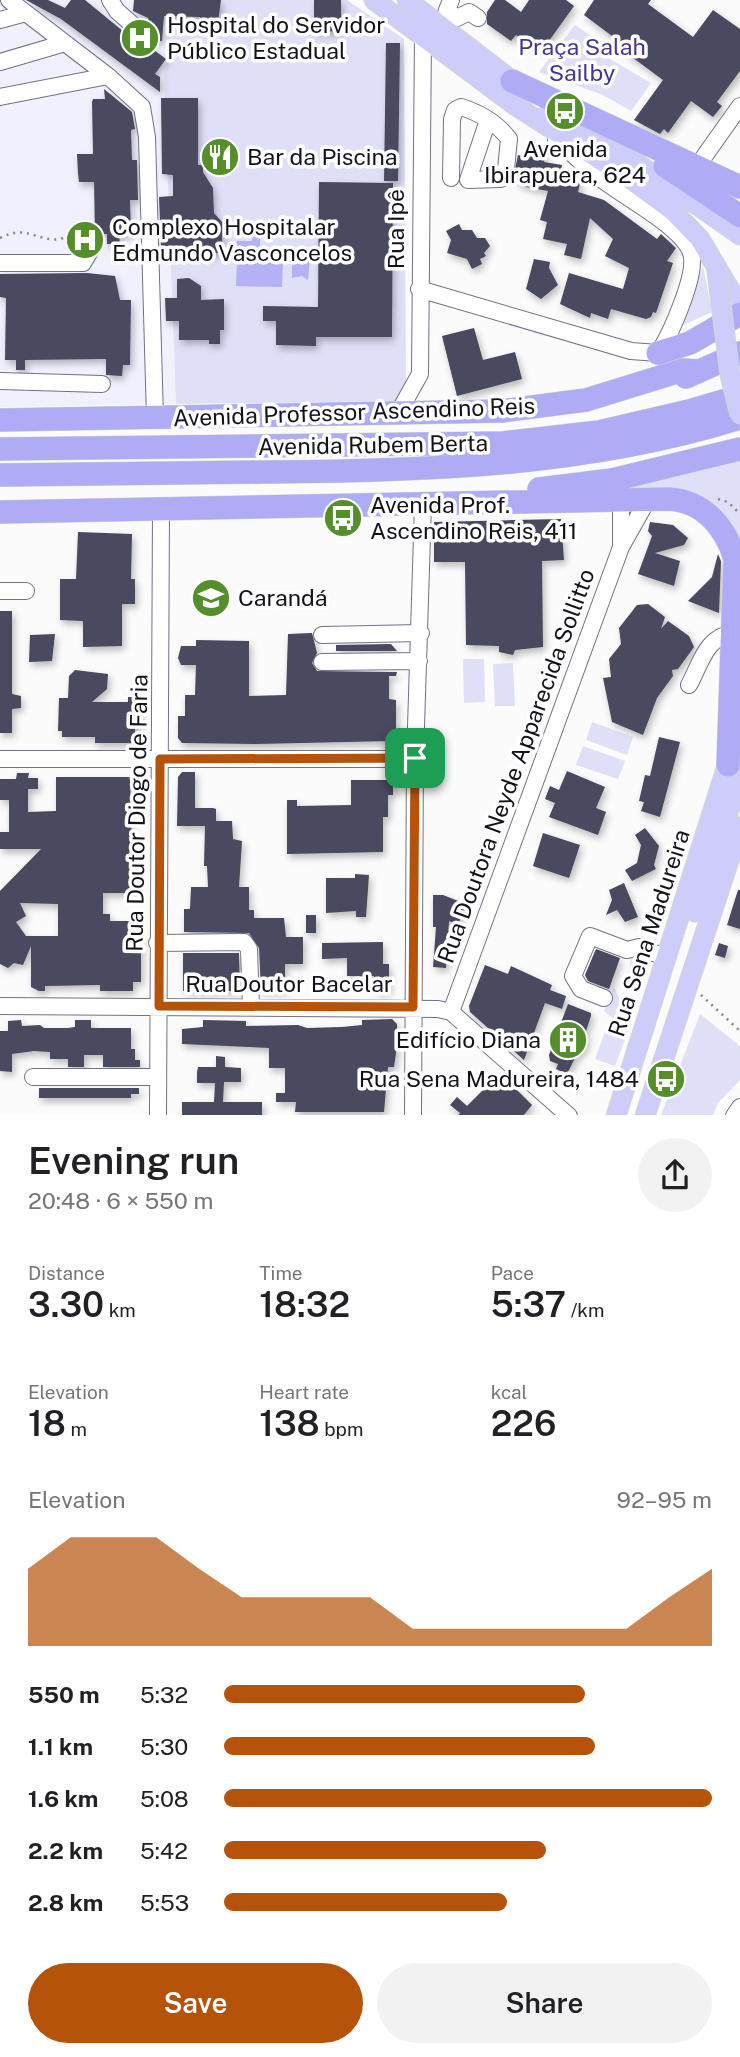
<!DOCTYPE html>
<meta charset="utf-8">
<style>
:root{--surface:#fff;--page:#f2f2f2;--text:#202124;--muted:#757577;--accent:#b45309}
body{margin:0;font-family:"Public Sans",sans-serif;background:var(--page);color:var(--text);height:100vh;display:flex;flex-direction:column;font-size:26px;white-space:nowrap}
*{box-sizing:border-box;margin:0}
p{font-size:23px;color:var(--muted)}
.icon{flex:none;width:38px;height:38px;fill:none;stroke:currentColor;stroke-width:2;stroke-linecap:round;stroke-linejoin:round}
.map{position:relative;height:1115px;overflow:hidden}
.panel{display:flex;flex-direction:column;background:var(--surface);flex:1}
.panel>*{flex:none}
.pin{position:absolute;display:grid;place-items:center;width:60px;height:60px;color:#fff;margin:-30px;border-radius:14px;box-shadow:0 4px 10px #0006}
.round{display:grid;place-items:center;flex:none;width:74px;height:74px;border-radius:37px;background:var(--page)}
.head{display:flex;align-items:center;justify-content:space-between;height:119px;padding:0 28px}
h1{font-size:38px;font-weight:600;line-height:52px}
.figures{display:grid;grid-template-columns:repeat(3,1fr);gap:10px;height:119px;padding:7px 28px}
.figures div{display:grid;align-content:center}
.figures b{font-size:35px;font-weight:600}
.figures small{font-size:19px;font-weight:400}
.figures p{font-size:19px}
.chart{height:196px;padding:14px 28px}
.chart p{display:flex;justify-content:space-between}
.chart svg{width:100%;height:126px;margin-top:7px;fill:var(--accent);opacity:.7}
.action{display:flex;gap:14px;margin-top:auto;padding:14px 28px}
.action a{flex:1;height:80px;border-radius:42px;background:var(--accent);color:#fff;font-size:28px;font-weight:600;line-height:80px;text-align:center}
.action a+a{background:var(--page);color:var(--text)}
ul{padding:0 28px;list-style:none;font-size:23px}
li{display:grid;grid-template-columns:112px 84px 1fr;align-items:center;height:52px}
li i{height:18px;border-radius:9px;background:var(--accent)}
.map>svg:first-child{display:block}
</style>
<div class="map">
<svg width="740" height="1116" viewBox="0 0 740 1116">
<defs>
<filter id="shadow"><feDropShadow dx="2.5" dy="4" stdDeviation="3.5" flood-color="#0004"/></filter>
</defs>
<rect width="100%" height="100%" fill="#fbfbfb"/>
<path fill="#f0f0fe" d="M 0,0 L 171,0 L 164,76 L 176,404 L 0,407 Z"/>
<path fill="#dfdff8" d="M 171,0 L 347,0 L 404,39 L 406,390 L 398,401 L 176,404 L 164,76 Z
M 575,25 L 614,51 L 610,59 L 651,83 L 631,111 L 603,95 L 539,72 Z
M 703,266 L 712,312 L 681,326 Z
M 740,458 L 740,551 L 722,517 L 621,495 L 619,488 Z
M 463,659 L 484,659 L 485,702 L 464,703 Z
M 513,663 L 515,706 L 495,706 L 493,664 Z
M 592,722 L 633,737 L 627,755 L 586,740 Z
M 583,746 L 625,761 L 618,779 L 576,765 Z
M 645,950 L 653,954 L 646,978 L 634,973 L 628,976 L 631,957 Z
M 614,987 L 631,1023 L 628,1030 L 604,1011 Z
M 700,1014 L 740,1046 L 740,1080 L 718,1103 L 713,1115 L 661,1115 Z
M 608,1024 L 628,1031 L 615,1066 L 595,1059 Z"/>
<path fill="#b3b2f5" d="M 252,233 L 260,233 L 260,254 L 237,254 L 237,241 L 252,241 Z
M 295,255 L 310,257 L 308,280 L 302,276 L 292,278 L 292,258 Z
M 237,261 L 283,262 L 282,287 L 236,286 Z"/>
<path fill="#48485e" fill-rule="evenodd" filter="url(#shadow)" d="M 26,0 L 48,0 L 65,8 L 71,0 L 85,0 L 135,41 L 146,44 L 166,59 L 155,74 L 160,77 L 160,92 L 61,19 Z
M 134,0 L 221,0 L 218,22 L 213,21 L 213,25 L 200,25 L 200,17 L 164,16 L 162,41 L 149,40 L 152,30 L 148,18 L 133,11 Z
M 314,0 L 341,0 L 341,31 L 314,32 Z
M 495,0 L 505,0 L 521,12 L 529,0 L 566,0 L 574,6 L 541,52 L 516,35 L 511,41 L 487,24 L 487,12 Z
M 594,0 L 651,0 L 648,4 L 693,37 L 713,10 L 740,29 L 740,71 L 717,102 L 722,106 L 713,117 L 691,101 L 668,133 L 664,129 L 660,134 L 634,120 L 663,80 L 625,52 L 628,48 L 584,15 Z
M 386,43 L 400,43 L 398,181 L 384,181 Z
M 104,89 L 132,112 L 135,129 L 131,130 L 132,160 L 137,160 L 138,200 L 130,200 L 131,234 L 119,234 L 120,244 L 107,244 L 107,234 L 95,234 L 94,182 L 79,182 L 78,173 L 77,154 L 93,154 L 92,102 L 93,99 L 105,99 Z
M 161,98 L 198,98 L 198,165 L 203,165 L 203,172 L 213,188 L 214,213 L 222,222 L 222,253 L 170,253 L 170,246 L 161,246 L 159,197 L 173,196 L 173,175 L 162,174 Z
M 527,146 L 546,153 L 544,162 L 562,165 L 560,175 L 581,179 L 578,192 L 604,200 L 657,239 L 661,234 L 676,248 L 667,261 L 673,263 L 656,313 L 653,312 L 651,317 L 646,319 L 611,309 L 608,319 L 591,313 L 590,318 L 560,304 L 569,273 L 623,289 L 629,268 L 605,256 L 613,239 L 590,218 L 581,259 L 564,255 L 567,244 L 543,239 L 547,222 L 540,220 L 548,191 L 526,187 L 513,179 L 518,155 L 525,157 Z
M 319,182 L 393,183 L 392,337 L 316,337 L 316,346 L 276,345 L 276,321 L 263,321 L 263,306 L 318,307 Z
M 459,224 L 462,230 L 472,230 L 477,238 L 485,238 L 490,246 L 484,253 L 486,256 L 480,259 L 482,264 L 472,269 L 467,259 L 447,253 L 451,240 L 446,231 Z
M 534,259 L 550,262 L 549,268 L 558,285 L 541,299 L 526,289 Z
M 87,273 L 115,276 L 120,300 L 131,300 L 130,365 L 123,365 L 122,376 L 106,375 L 106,359 L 25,360 L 25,370 L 16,370 L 16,360 L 5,360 L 6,298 L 0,297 L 0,274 Z
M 189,278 L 201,286 L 201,300 L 224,299 L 224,330 L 220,330 L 220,344 L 209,344 L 209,340 L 179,340 L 179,321 L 166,321 L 165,298 L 177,298 L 177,279 Z
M 474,328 L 483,360 L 515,352 L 522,379 L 457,396 L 442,336 Z
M 561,519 L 564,560 L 542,561 L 543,647 L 515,650 L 513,655 L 499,652 L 499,646 L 466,645 L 465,562 L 434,562 L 434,522 Z
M 650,522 L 673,525 L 688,538 L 684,545 L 655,553 L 680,561 L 674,586 L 638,574 L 652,536 L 648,531 Z
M 78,532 L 132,534 L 131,579 L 135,579 L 135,604 L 122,604 L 122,646 L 83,647 L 83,621 L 60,620 L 60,579 L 76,579 Z
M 718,554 L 721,561 L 719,613 L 688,601 L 712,577 Z
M 648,604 L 665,617 L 661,629 L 668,621 L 689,636 L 694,647 L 678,669 L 672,670 L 673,676 L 657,698 L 643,735 L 612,722 L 603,678 L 611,677 L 609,659 L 621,644 L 619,628 L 637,605 Z
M 0,611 L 12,611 L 12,694 L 21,696 L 21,708 L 12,709 L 12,733 L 0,733 Z
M 312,633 L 317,653 L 312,663 L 317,671 L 397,672 L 396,676 L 389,676 L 389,699 L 396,700 L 396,737 L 392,741 L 256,744 L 182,743 L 178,738 L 178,716 L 185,716 L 185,695 L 195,695 L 196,665 L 181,665 L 178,658 L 181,646 L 196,646 L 196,640 L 249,641 L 249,696 L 286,695 L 288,634 Z
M 55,634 L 52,661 L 29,662 L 30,635 Z
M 391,644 L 397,651 L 336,651 L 336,645 Z
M 75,670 L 108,674 L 107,689 L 92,702 L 128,702 L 128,697 L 140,697 L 140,728 L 135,728 L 135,743 L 95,743 L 95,737 L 62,737 L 62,731 L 58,731 L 59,698 L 68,698 L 69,676 Z
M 659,737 L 680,742 L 660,817 L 641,811 L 644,802 L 639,801 L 645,775 L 650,776 Z
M 567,771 L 605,787 L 596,808 L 606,812 L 598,835 L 549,817 L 555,803 L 545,799 L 550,786 L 559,790 Z
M 182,772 L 195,772 L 195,808 L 213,808 L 216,809 L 216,821 L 232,821 L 233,839 L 242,841 L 239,887 L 249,887 L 249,910 L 254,910 L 254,918 L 284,918 L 286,937 L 303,937 L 303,964 L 285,964 L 285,991 L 261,991 L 259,948 L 249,933 L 184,932 L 184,909 L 190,909 L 191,887 L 208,887 L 207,866 L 204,866 L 205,826 L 177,826 L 178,777 Z
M 17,773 L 29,773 L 28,778 L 38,778 L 38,789 L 28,789 L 28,812 L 56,811 L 56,777 L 130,777 L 133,893 L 103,893 L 103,914 L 110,914 L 110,921 L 131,921 L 131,935 L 141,935 L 141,982 L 133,982 L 133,991 L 100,991 L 100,985 L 45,986 L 45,991 L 39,991 L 31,987 L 31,946 L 23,965 L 14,963 L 8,968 L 0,964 L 0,891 L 41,849 L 0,849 L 0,832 L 9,832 L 9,800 L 0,800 L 0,779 L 16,779 ZM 20,903 L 58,904 L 58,936 L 26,936 L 16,922 L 26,916 Z
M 351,780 L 393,780 L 393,795 L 388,795 L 388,817 L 383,817 L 383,852 L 287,854 L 287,800 L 297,800 L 297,806 L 351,805 Z
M 645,828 L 659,846 L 654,865 L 656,869 L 632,881 L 625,870 L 637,863 L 641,845 L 635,835 Z
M 543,833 L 580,845 L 569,878 L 533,866 Z
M 355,874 L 369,875 L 366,917 L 356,917 L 356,911 L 326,913 L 326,878 L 355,878 Z
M 624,883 L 638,917 L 625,922 L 617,910 L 606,915 L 612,900 L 609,890 Z
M 738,890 L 740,890 L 740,929 L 727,925 Z
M 433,895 L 443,895 L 466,904 L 458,925 L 449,921 L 446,968 L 433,967 L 436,927 L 433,927 Z
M 306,915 L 316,915 L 316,933 L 306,933 Z
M 383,942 L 383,964 L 389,964 L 389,991 L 374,991 L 374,976 L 347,976 L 347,958 L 322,959 L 322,943 Z
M 719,943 L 728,946 L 725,958 L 715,955 Z
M 596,949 L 620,958 L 609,989 L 588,981 L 585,975 Z
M 183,953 L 239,953 L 240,991 L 183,991 Z
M 485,965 L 508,974 L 511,966 L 552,985 L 550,990 L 566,996 L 562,1009 L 545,1003 L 524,1060 L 470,1012 L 469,1006 Z
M 568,1004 L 591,1013 L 591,1016 L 585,1034 L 588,1038 L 582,1053 L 577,1054 L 567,1074 L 556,1069 L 558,1064 L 550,1061 L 549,1055 Z
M 392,1019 L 397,1024 L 397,1046 L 394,1067 L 388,1067 L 384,1112 L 295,1112 L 296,1102 L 276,1102 L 276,1093 L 285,1093 L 285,1068 L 269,1068 L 269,1048 L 182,1044 L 182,1029 L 203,1027 L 203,1020 L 246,1021 L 246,1026 L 298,1025 L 307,1028 L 342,1027 L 362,1025 L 362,1020 Z
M 21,1020 L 22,1026 L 40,1025 L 44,1028 L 68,1028 L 75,1027 L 75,1020 L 91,1020 L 91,1028 L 131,1028 L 131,1049 L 135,1049 L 135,1060 L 140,1060 L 140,1067 L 103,1067 L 103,1055 L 84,1055 L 84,1067 L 68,1067 L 68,1059 L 50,1059 L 50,1052 L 34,1051 L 12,1054 L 12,1072 L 0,1071 L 0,1031 L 8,1031 L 8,1021 Z
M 216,1056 L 225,1057 L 225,1067 L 241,1068 L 241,1082 L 224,1082 L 223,1102 L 262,1102 L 262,1116 L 182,1116 L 182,1102 L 214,1102 L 215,1083 L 197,1083 L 197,1072 L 198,1067 L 216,1067 Z
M 500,1073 L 532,1105 L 523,1116 L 458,1116 L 460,1113 L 450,1105 L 457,1097 L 467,1106 Z
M 39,1088 L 139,1088 L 139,1094 L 131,1094 L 131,1098 L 39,1098 Z"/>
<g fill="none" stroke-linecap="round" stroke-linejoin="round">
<g stroke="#707188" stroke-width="18">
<path id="minor" d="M 9,0 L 108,76
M 110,0 L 117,11 L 142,33
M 451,0 L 447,10 L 457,18 L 469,12 L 478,18
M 0,20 L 26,13
M 0,62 L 65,43
M 0,97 L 108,76 L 142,107 L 147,137 L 155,418
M 696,168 L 740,106
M 451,178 L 452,119 L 455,110 L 461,107 C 480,113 497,123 509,139 L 506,169 L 501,179 L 468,180 L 488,120
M 0,263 L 83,263 L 89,253
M 419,289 L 631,351 L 658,353 C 670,336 698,273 691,253 C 683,227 622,196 600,178 C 585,166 571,152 556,140
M 0,381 L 102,384
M 397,415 L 420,374 L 423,37
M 621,500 L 621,544
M 0,591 L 26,591
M 322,635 L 421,633
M 322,662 L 419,661
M 689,685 C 701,663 706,636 734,633
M 0,759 L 415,759
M 157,943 L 244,942 L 249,949 L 251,1007
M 604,998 L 581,989 L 573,976 L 590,936 L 627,950 L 639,947 L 667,958
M 0,1006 L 438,1009 L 451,1012 L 569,1116
M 451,1012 L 621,547 L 648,499
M 33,1077 L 158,1077
M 158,1116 L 161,511
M 413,1116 L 415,759 L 423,504
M 734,1116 L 740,1107"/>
</g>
<g stroke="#d4d4d6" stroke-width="21">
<path id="major" d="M 374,0 L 516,106 L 624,175 L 672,210 L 700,239 L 740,307
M 407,0 L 523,89
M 550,108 L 618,150 L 740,235
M 695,912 L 740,777
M 616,1116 L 732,750
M 645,1116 L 740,827"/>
</g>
<g stroke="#d4d4d6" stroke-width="24">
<path id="highway" d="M 512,81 L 740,187
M 665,166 L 740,216
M 658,353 L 690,343 L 740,314
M 686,377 L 740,353
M 0,420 L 502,411 L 586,400 L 683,370 L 700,371
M 0,449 L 503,443 L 599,432 L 689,411 L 740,396
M 0,475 C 89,474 177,473 266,472 C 425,471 587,466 740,418
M 539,489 L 612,480 L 740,449
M 0,512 L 669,499 C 704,501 726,528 735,559 L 728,765"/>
</g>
<path stroke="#86868b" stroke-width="2.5" stroke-dasharray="2 5" stroke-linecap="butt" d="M 0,238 C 23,227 28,235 49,239 C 56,241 65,237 72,237 L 81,243
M 718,499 L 728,502 L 740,514
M 701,995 L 740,1031"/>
<use href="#minor" stroke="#fff" stroke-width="16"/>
<use href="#major" stroke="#cecdf9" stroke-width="19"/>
<use href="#highway" stroke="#adacf5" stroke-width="23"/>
<g stroke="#d4d4d6" stroke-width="21" stroke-linecap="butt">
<path id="major-bridge" d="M 716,264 L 730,375 L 740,415"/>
</g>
<use href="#major-bridge" stroke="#cecdf9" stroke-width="19"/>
</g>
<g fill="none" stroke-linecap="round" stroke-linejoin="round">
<g stroke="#fff" stroke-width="14">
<path id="route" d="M 415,758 L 413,1007 L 159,1006 L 160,759 Z"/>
</g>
<use href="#route" stroke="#b45309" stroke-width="9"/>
</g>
<defs>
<g id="hospital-disc" transform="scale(2.0125)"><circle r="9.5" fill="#558f2c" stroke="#fff"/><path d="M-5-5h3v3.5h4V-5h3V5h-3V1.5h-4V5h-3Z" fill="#fff"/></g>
<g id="bus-disc" transform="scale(2.0125)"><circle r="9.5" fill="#558f2c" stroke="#fff"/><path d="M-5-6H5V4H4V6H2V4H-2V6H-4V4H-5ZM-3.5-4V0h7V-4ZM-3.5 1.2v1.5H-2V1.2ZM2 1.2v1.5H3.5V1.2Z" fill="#fff"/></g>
<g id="restaurant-disc" transform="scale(2.0125)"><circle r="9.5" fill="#558f2c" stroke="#fff"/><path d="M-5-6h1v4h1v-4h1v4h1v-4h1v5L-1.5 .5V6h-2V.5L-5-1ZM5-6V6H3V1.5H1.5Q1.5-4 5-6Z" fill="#fff"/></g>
<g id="school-disc" transform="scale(2.0125)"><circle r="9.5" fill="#558f2c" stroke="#fff"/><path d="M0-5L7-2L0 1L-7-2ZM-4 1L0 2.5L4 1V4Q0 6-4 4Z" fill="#fff"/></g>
<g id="building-disc" transform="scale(2.0125)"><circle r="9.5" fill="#558f2c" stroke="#fff"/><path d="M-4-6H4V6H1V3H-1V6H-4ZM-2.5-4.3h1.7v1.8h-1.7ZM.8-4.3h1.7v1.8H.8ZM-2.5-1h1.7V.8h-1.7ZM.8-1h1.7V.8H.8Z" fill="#fff"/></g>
</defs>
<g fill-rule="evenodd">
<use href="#hospital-disc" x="140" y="38"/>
<use href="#bus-disc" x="565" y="111"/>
<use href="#restaurant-disc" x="220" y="157"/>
<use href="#hospital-disc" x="85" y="240"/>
<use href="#bus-disc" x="343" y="518"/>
<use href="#school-disc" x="211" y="598"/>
<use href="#building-disc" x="568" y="1040"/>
<use href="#bus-disc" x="666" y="1079"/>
</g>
<g text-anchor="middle" stroke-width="7" stroke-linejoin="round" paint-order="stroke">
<g font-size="23" fill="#12121b" stroke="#fff" text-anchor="start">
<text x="167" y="33">Hospital do Servidor<tspan x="167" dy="26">Público Estadual</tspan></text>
<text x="565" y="157" text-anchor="middle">Avenida<tspan x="565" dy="26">Ibirapuera, 624</tspan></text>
<text x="247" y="165">Bar da Piscina</text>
<text x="112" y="235">Complexo Hospitalar<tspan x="112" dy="26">Edmundo Vasconcelos</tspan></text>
<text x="370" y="513">Avenida Prof.<tspan x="370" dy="26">Ascendino Reis, 411</tspan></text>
<text x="238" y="606">Carandá</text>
<text x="541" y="1048" text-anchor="end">Edifício Diana</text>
<text x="639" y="1087" text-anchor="end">Rua Sena Madureira, 1484</text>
</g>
<g font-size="23" fill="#443593" stroke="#fff">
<text x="582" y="55">Praça Salah<tspan x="582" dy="26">Sailby</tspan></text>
</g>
<g font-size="23" fill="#12121b" stroke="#fff">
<text transform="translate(396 229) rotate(-90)" y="8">Rua Ipê</text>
<text transform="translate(354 412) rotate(-2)" y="8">Avenida Professor Ascendino Reis</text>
<text transform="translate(373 445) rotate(-1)" y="8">Avenida Rubem Berta</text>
<text transform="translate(516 766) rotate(-70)" y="8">Rua Doutora Neyde Apparecida Sollitto</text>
<text transform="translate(137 813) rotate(-89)" y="8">Rua Doutor Diogo de Faria</text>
<text transform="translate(649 933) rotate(-72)" y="8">Rua Sena Madureira</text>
<text x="289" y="992">Rua Doutor Bacelar</text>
</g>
</g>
</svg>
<div class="pin" style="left:415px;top:758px;background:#1e9e55"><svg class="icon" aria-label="arrive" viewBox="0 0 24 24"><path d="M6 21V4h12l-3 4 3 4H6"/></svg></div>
</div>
<section class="panel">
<div class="head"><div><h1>Evening run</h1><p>20:48 · 6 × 550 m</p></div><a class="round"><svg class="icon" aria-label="share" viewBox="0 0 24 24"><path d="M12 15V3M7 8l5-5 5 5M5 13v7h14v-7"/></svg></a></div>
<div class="figures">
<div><p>Distance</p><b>3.30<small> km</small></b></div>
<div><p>Time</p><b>18:32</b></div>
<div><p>Pace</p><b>5:37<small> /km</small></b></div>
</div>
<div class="figures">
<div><p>Elevation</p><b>18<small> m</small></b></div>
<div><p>Heart rate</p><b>138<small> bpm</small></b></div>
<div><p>kcal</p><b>226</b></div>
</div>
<div class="chart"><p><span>Elevation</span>92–95 m</p>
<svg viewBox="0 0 160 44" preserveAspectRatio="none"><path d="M0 44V17L10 6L20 6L30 6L40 17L50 27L60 27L70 27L80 27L90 38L100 38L110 38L120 38L130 38L140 38L150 27L160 17V44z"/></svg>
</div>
<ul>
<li><b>550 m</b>5:32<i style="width:74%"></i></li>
<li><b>1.1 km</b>5:30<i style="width:76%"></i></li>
<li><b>1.6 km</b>5:08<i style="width:100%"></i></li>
<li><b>2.2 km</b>5:42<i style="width:66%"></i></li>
<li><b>2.8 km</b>5:53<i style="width:58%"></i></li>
</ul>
<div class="action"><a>Save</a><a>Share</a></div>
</section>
